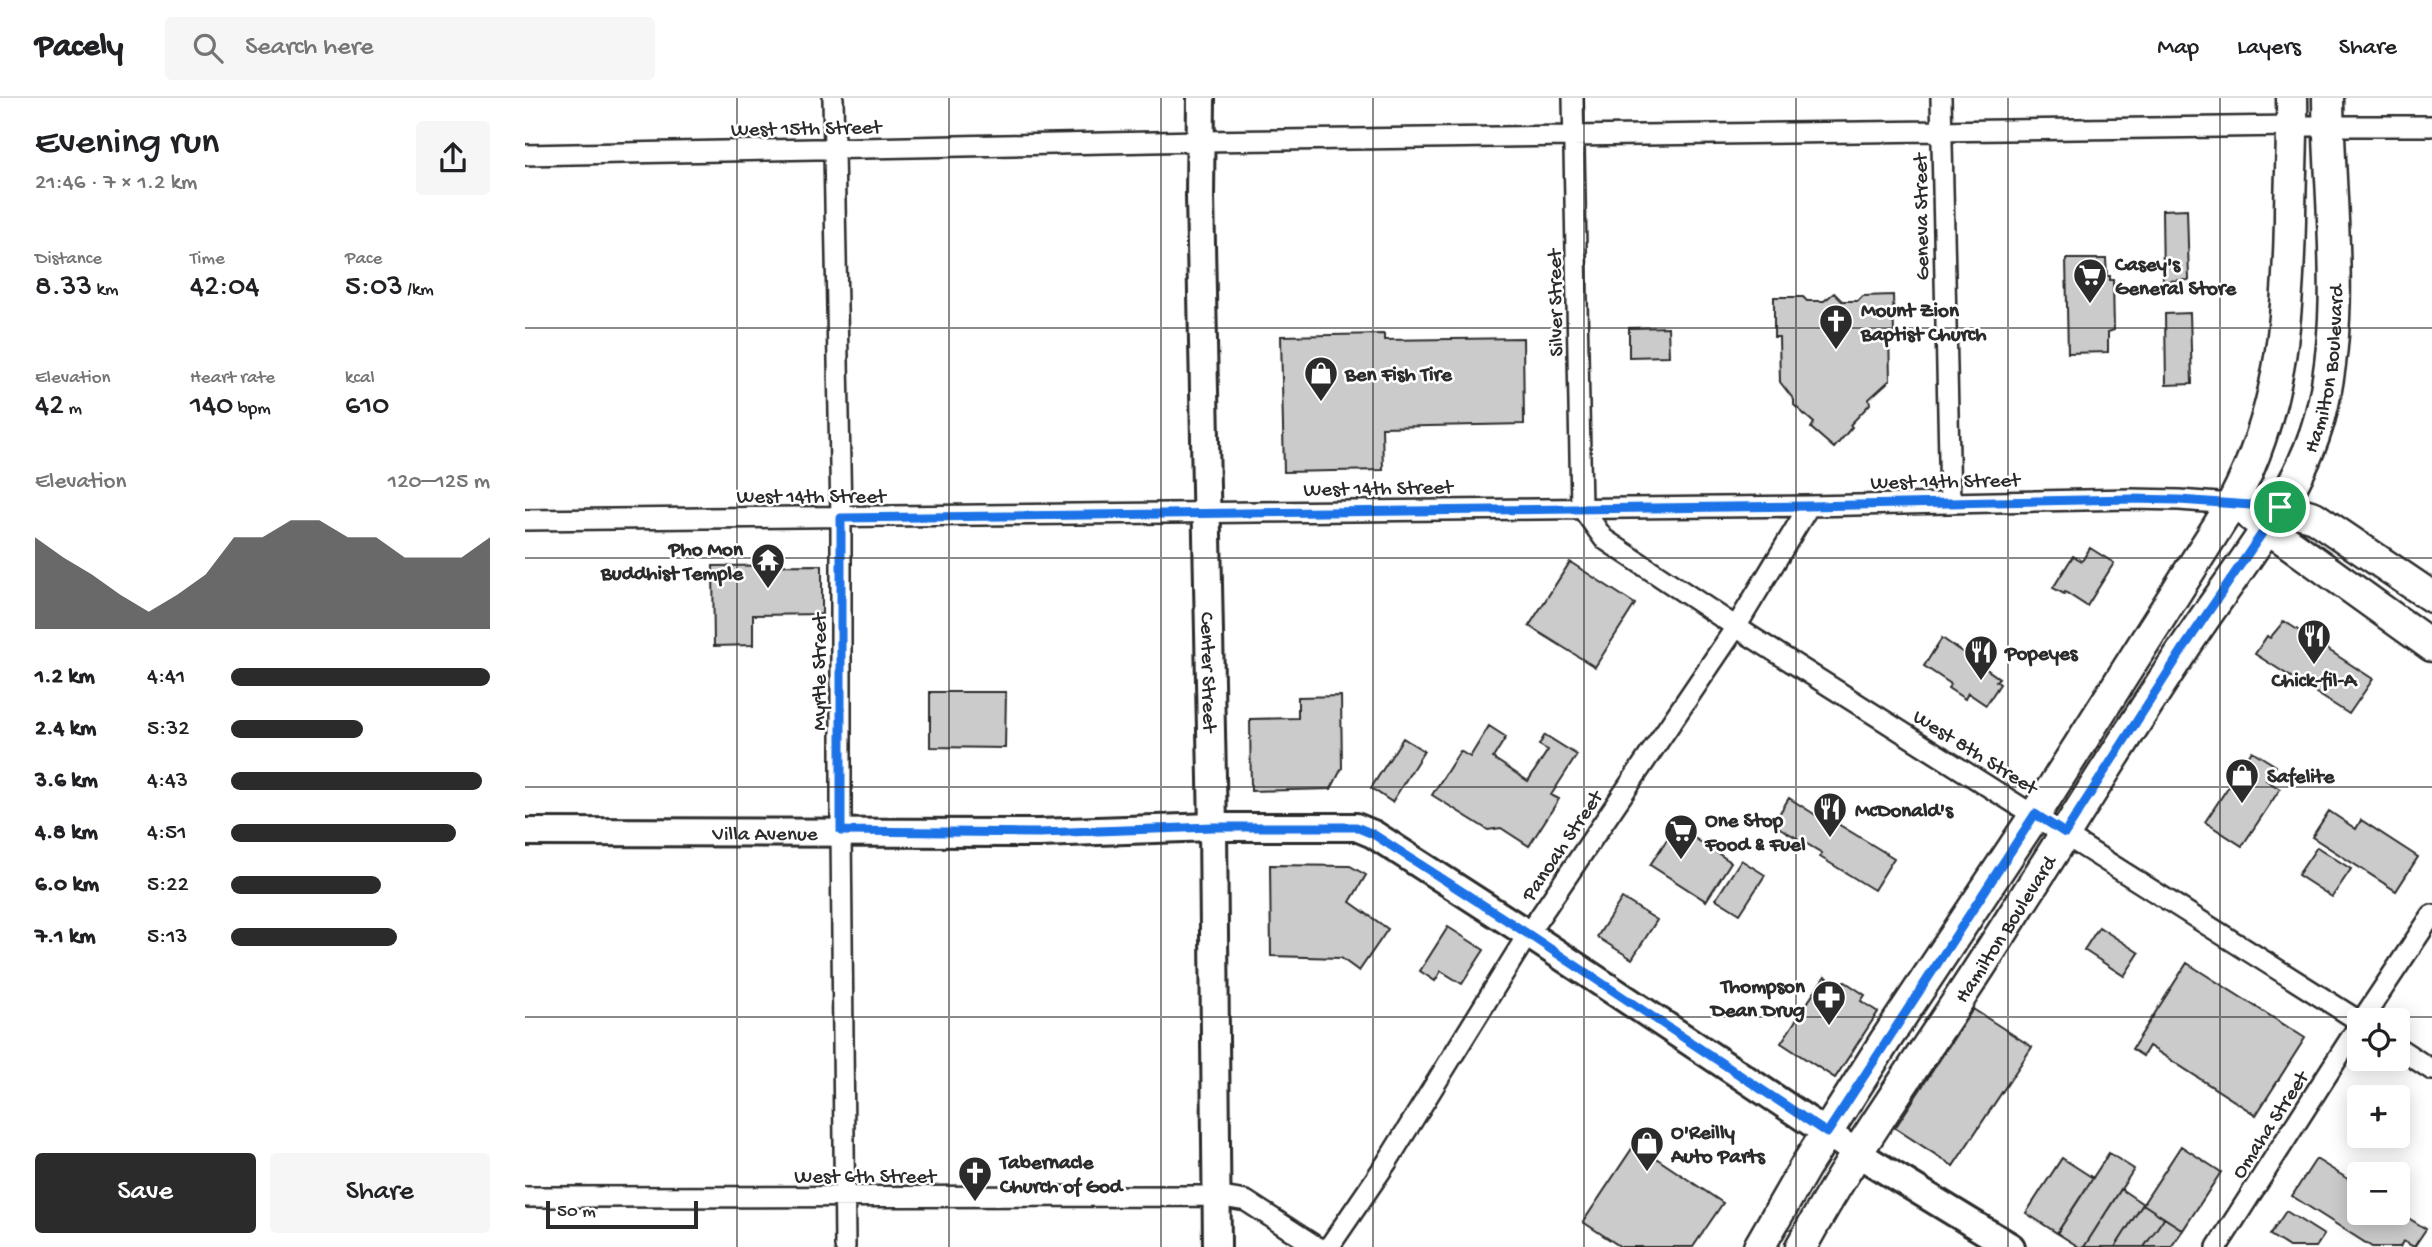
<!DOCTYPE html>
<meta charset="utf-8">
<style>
:root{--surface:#fff;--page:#f6f6f6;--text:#202124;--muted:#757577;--line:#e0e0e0;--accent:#2b2b2b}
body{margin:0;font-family:"Gochi Hand",sans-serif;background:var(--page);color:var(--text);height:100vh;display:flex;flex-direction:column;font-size:26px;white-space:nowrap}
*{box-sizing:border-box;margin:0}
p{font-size:23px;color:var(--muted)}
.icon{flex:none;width:38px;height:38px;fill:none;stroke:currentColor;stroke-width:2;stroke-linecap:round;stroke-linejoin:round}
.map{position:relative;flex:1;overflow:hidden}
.sheet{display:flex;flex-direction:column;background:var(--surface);width:525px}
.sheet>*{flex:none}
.fabs{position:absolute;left:1822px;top:910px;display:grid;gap:14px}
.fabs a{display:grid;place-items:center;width:63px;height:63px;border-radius:7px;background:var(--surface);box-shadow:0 4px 18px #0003;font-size:35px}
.scale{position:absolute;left:21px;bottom:18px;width:152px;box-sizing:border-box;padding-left:7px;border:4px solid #2b2b2b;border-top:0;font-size:19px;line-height:24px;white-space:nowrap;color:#2b2b2b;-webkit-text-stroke:5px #fff;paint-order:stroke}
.pin{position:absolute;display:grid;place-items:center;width:60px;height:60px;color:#fff;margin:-30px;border:4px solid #fff;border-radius:50%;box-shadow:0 2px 7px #0007}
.round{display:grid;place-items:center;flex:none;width:74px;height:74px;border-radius:7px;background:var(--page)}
.headline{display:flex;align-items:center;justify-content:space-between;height:119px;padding:0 35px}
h1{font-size:38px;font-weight:600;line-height:52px}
.figures{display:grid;grid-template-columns:repeat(3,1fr);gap:10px;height:119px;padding:7px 35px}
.figures div{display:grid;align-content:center}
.figures b{font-size:30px;font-weight:600}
.figures small{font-size:19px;font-weight:400}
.figures p{font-size:19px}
.chart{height:196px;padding:14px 35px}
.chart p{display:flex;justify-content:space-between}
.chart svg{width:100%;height:126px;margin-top:7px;fill:var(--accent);opacity:.7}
.cta{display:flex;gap:14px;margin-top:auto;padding:14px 35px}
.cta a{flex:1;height:80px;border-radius:7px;background:var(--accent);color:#fff;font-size:28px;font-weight:600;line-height:80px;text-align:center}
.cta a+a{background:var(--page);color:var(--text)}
ul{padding:0 35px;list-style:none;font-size:23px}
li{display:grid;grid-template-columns:112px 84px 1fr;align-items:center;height:52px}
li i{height:18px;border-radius:9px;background:var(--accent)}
header{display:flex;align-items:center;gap:42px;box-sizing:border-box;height:98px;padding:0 35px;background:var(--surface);border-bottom:2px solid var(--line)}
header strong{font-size:33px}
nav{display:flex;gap:38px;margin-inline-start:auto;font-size:24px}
.search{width:490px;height:63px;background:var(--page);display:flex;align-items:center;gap:18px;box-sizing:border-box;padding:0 24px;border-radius:7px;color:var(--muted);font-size:26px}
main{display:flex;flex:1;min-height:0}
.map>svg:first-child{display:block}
</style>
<header>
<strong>Pacely</strong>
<div class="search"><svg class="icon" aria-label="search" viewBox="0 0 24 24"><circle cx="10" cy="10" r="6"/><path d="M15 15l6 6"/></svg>Search here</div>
<nav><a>Map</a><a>Layers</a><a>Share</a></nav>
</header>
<main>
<section class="sheet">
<div class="headline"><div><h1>Evening run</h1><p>21:46 · 7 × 1.2 km</p></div><a class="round"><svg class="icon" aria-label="share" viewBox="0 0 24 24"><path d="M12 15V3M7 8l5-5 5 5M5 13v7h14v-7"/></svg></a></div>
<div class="figures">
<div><p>Distance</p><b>8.33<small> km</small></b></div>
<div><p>Time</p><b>42:04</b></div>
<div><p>Pace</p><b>5:03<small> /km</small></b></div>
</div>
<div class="figures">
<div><p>Elevation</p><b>42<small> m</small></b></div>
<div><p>Heart rate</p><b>140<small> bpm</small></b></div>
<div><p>kcal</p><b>610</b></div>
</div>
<div class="chart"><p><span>Elevation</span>120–125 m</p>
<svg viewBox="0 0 160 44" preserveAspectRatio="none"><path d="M0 44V12L10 19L20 25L30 32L40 38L50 32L60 25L70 12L80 12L90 6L100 6L110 12L120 12L130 19L140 19L150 19L160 12V44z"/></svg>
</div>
<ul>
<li><b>1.2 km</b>4:41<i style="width:100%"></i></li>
<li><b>2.4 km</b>5:32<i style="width:51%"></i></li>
<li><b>3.6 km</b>4:43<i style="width:97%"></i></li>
<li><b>4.8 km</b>4:51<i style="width:87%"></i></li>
<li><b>6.0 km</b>5:22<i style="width:58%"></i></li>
<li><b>7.1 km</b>5:13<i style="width:64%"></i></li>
</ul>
<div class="cta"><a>Save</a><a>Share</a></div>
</section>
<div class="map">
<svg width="1907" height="1149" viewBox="0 0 1907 1149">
<rect width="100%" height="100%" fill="#fff"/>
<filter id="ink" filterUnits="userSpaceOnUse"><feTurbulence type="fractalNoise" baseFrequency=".0143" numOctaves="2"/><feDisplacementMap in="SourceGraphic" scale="14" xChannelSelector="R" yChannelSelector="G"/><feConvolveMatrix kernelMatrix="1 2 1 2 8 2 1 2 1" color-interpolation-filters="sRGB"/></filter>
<g filter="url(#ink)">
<path fill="#cbcbcb" stroke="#2b2b2b" stroke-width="2" d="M 1662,111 L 1664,182 L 1638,183 L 1637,112 Z
M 1541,161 L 1581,161 L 1582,178 L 1585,178 L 1585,182 L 1588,182 L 1589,232 L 1583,234 L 1583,254 L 1543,255 Z
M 1309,195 L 1317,203 L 1333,203 L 1338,198 L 1368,197 L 1369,236 L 1364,236 L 1365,282 L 1344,301 L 1345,306 L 1325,327 L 1327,329 L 1309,350 L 1286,330 L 1289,325 L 1269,307 L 1269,302 L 1255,284 L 1254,239 L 1249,239 L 1249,199 L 1278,199 L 1282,203 L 1299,203 Z
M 1665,215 L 1667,286 L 1641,287 L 1640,216 Z
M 1143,229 L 1144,258 L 1104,259 L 1104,230 Z
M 859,236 L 859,242 L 998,240 L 999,326 L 857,329 L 858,372 L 759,374 L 756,238 Z
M 1565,450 L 1589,465 L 1562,508 L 1540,494 L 1539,496 L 1528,490 L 1548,458 L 1557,463 Z
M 1045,464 L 1110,506 L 1070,569 L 1004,528 Z
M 297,467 L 297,516 L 228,517 L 228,547 L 189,548 L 188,468 Z
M 1759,523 L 1848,581 L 1824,616 L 1730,556 L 1742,538 L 1745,540 Z
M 1417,540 L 1474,580 L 1471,583 L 1475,586 L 1461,607 L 1443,595 L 1440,601 L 1423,590 L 1426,586 L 1399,568 Z
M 405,594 L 481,594 L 480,650 L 405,649 Z
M 816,598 L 817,670 L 806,691 L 726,693 L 725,621 L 773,620 L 773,599 Z
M 964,628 L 981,639 L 968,660 L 1003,683 L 1023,652 L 1014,647 L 1020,637 L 1052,657 L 1026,697 L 1034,701 L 1004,748 L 976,730 L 963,732 L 907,697 L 935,653 L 945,659 Z
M 878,640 L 899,653 L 867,704 L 846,690 Z
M 1727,653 L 1751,668 L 1741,682 L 1755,691 L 1717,748 L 1680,724 Z
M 1264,700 L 1297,721 L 1298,717 L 1369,760 L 1349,792 L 1295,759 L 1297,755 L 1248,726 Z
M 1804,713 L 1831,731 L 1836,722 L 1893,759 L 1871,793 L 1787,739 Z
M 1151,728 L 1206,764 L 1181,803 L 1125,767 Z
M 1792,749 L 1826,771 L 1807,799 L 1773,777 Z
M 1216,762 L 1240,777 L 1215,816 L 1191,801 Z
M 745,767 L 825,768 L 841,777 L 825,804 L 863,831 L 834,873 L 816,860 L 746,858 Z
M 1097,800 L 1132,822 L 1107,861 L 1072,839 Z
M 923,829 L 959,852 L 937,886 L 916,873 L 910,883 L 895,873 Z
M 1574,829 L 1614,855 L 1599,878 L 1559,852 Z
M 1662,865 L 1780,940 L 1731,1017 L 1624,948 L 1618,958 L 1607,951 Z
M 1300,878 L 1315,888 L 1319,883 L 1340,897 L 1336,903 L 1353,914 L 1310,980 L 1256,945 Z
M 1448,911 L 1507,949 L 1428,1068 L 1370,1030 Z
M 1110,1046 L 1198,1105 L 1168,1149 L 1096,1149 L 1058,1124 Z
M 1656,1048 L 1696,1074 L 1658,1132 L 1618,1106 Z
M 1584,1055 L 1609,1071 L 1559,1149 L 1554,1149 L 1532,1135 Z
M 1537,1060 L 1568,1080 L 1532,1135 L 1501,1115 Z
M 1791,1061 L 1834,1088 L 1834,1115 L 1872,1115 L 1872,1113 L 1901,1131 L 1889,1149 L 1878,1143 L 1875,1149 L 1847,1149 L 1767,1098 Z
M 1596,1091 L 1618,1106 L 1590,1149 L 1559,1149 Z
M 1618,1106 L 1639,1120 L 1619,1149 L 1590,1149 Z
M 1761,1113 L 1799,1137 L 1791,1149 L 1764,1149 L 1745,1137 Z
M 1639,1120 L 1658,1132 L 1646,1149 L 1619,1149 Z"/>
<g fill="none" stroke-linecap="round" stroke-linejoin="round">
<g stroke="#2b2b2b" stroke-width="24">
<path id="street" d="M 308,0 L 316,420 L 316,733 L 320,1149
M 1048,0 L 1056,409 L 1079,441 L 1211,529 L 1834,923
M 1416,0 L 1425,405
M 0,57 L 676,43 L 1768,28 L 1907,28
M 0,422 L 1284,408 L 1606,401 L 1654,402 L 1707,406
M 1837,922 L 1907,817
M 1872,949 L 1907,972
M 0,1099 L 691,1098 L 721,1103 L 792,1149
M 804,1149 L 862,1064 L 1003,836 L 1211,529 L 1284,408
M 1692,1149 L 1834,927"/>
</g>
<g stroke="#2b2b2b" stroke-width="32">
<g id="secondary">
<path id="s1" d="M 676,0 L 675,98 L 688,729 L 692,1149"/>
<path id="s2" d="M 0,734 L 514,735 L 688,729 L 831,729 L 848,736 L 1003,836 L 1332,1055 L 1486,1149"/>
</g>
</g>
<g stroke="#2b2b2b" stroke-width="35">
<g id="primary">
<path d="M 1735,408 L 1755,409 L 1789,419 L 1907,499"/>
<path d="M 1725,417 L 1907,548"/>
<path d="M 1234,1149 L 1280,1069 L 1360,943 L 1510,717 L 1707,406 C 1756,314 1763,224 1765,122 C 1765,82 1768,41 1767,0"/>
<path id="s3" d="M 1276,1149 C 1324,1061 1383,979 1438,895 C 1513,781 1584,663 1660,549 C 1706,478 1774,400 1795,319 C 1822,214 1804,107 1803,0"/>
</g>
</g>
<use href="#street" stroke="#fff" stroke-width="19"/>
<use href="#secondary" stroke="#fff" stroke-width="26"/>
<use href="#primary" stroke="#fff" stroke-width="30"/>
</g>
</g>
<g fill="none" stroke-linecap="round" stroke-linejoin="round" filter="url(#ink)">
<g stroke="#fff" stroke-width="14">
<path id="route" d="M 1606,401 L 1654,402 L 1755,409 L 1660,548 L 1540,735 L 1510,716 L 1302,1035 L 1003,836 L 848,736 L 831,729 L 688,729 L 514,735 L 316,733 L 316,420 L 1284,408 Z"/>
</g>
<use href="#route" stroke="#1a73e8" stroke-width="9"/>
</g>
<path fill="none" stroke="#2b2b2b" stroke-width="2" stroke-opacity="0.55" d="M 212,0 L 212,1149M 424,0 L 424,1149M 636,0 L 636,1149M 848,0 L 848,1149M 1059,0 L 1059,1149M 1271,0 L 1271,1149M 1483,0 L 1483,1149M 1695,0 L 1695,1149M 0,230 L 1907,230M 0,460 L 1907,460M 0,689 L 1907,689M 0,919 L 1907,919"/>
<defs>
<g id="supermarket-pin" transform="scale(1.75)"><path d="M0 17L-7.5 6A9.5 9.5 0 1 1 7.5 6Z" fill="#2b2b2b" stroke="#fff"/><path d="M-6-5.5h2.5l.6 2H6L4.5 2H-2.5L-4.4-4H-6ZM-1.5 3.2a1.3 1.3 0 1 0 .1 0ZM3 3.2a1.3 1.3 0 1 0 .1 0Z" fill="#fff"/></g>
<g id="church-pin" transform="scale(1.75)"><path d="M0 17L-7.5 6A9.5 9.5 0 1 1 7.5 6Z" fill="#2b2b2b" stroke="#fff"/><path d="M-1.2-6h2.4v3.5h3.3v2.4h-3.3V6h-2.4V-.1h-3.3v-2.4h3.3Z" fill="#fff"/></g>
<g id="shop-pin" transform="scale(1.75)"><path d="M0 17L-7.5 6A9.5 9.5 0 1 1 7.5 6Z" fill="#2b2b2b" stroke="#fff"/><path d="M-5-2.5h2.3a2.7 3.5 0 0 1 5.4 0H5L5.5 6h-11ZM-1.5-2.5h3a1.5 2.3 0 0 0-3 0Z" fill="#fff"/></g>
<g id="temple-pin" transform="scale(1.75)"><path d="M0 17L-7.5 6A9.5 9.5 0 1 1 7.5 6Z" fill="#2b2b2b" stroke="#fff"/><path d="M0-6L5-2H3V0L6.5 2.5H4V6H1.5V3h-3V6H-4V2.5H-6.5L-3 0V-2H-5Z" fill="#fff"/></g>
<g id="restaurant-pin" transform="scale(1.75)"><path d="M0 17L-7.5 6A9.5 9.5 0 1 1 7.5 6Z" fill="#2b2b2b" stroke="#fff"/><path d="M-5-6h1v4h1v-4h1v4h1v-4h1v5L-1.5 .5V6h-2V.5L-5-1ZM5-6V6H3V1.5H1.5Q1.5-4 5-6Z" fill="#fff"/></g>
<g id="pharmacy-pin" transform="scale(1.75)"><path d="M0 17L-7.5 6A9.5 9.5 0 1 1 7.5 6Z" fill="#2b2b2b" stroke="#fff"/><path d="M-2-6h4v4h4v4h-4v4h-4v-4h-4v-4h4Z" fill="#fff"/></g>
</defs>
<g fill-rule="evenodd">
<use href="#supermarket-pin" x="1565" y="177"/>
<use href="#church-pin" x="1311" y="223"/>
<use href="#shop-pin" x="796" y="275"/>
<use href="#temple-pin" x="243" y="462"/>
<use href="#restaurant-pin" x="1789" y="538"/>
<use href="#restaurant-pin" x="1456" y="554"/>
<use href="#shop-pin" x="1717" y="677"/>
<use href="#restaurant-pin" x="1305" y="711"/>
<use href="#supermarket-pin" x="1156" y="733"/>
<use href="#pharmacy-pin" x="1304" y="899"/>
<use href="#shop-pin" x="1122" y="1045"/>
<use href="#church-pin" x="450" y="1075"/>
</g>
<g text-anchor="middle" stroke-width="5" stroke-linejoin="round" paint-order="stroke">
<g font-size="21" fill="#2b2b2b" stroke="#fff">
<text transform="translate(281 29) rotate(-1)" y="7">West 15th Street</text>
<text transform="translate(1395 119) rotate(-91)" y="7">Geneva Street</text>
<text transform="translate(1029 205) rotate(-91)" y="7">Silver Street</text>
<text dy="7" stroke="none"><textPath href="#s3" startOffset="1029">Hamilton Boulevard</textPath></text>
<text transform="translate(1420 382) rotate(-1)" y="7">West 14th Street</text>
<text transform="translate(853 389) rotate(-1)" y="7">West 14th Street</text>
<text x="286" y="404">West 14th Street</text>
<text transform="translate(293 574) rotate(-90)" y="7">Myrtle Street</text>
<text dy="7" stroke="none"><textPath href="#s1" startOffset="574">Center Street</textPath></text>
<text transform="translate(1451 653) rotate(32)" y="7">West 8th Street</text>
<text dy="7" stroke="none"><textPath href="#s2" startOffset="240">Villa Avenue</textPath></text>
<text transform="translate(1036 747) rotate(-56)" y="7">Panoah Street</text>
<text dy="7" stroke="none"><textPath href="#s3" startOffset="378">Hamilton Boulevard</textPath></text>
<text transform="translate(1744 1026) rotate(-57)" y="7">Omaha Street</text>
<text x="340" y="1084">West 6th Street</text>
</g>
<g font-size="21" font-weight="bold" fill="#2b2b2b" stroke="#fff" text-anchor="start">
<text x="1590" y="172">Casey's<tspan x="1590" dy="24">General Store</tspan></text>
<text x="1336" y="218">Mount Zion<tspan x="1336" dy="24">Baptist Church</tspan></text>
<text x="820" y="282">Ben Fish Tire</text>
<text x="218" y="457" text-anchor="end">Pho Mon<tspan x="218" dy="24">Buddhist Temple</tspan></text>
<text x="1480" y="561">Popeyes</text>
<text x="1789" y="588" text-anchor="middle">Chick-fil-A</text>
<text x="1742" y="684">Safelite</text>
<text x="1330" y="718">McDonald's</text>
<text x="1180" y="728">One Stop<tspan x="1180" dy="24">Food &amp; Fuel</tspan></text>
<text x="1280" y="894" text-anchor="end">Thompson<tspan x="1280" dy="24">Dean Drug</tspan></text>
<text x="1146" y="1040">O'Reilly<tspan x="1146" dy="24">Auto Parts</tspan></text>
<text x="475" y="1070">Tabernacle<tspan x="475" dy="24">Church of God</tspan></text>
</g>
</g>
</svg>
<div class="fabs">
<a><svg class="icon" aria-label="locate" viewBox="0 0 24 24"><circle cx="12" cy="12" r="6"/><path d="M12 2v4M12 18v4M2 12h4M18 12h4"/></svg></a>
<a>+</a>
<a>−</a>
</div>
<div class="scale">50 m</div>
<div class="pin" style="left:1755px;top:409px;background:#1e9e55"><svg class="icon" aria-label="arrive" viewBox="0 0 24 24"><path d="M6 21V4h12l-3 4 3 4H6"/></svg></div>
</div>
</main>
